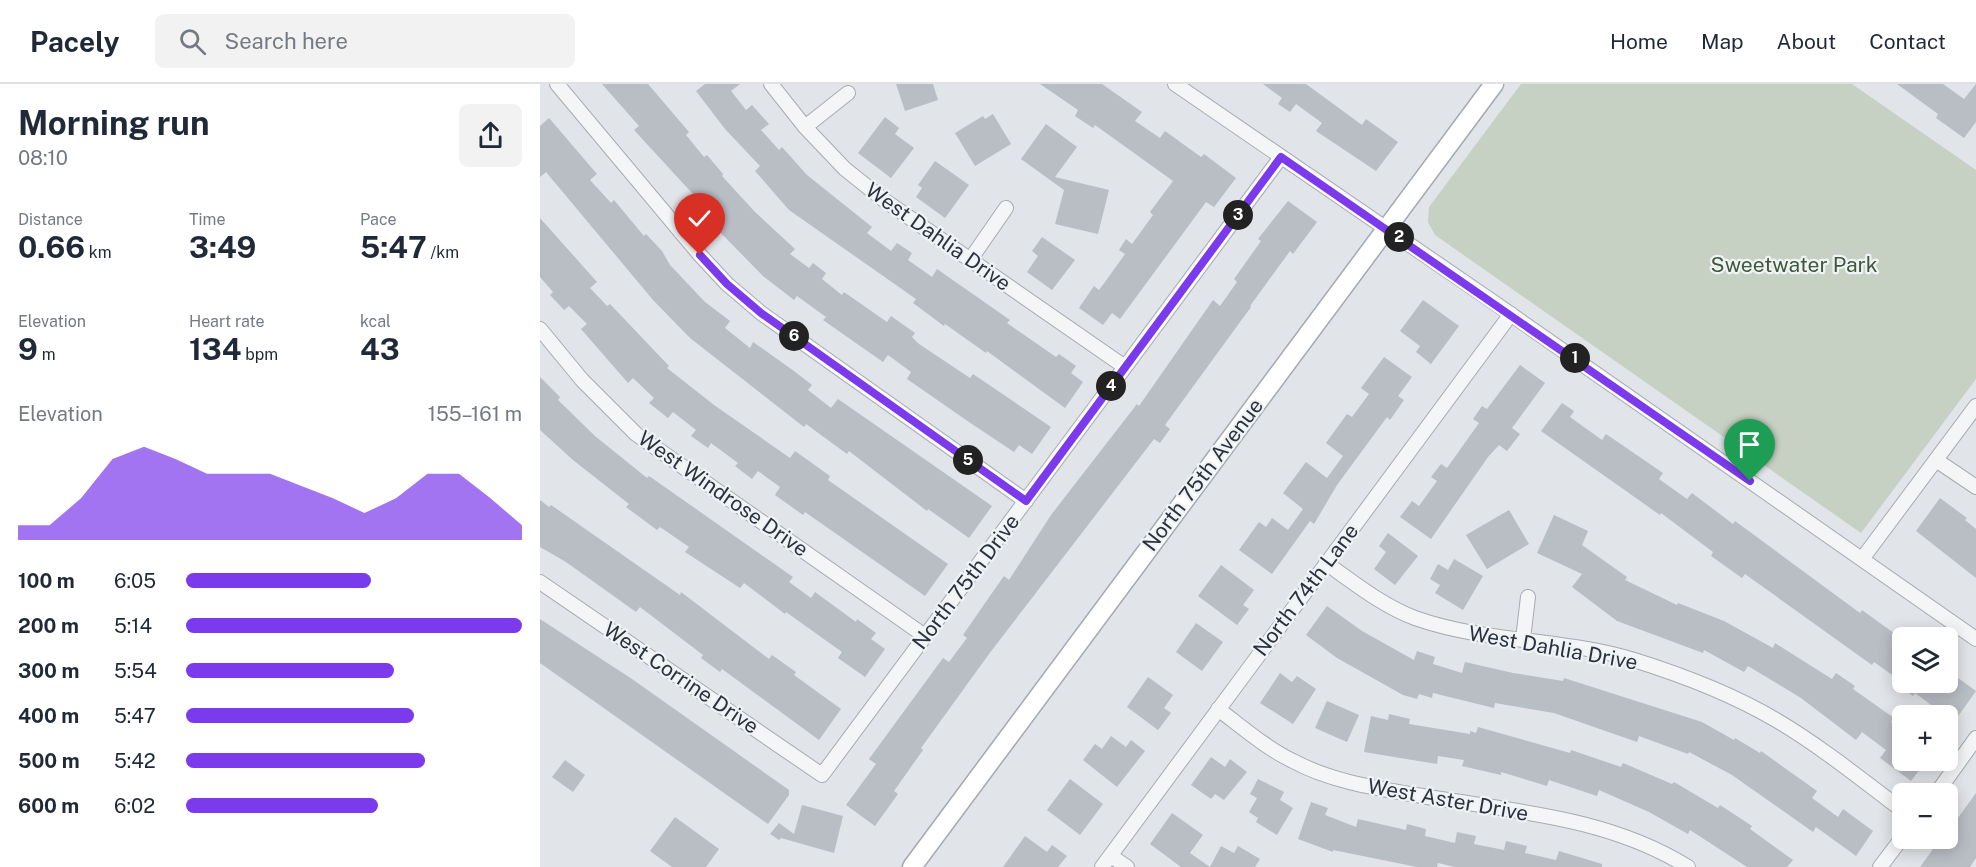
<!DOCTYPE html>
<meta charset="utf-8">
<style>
:root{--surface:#fff;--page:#f2f2f3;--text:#1f2937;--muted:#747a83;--line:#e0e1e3;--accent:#7c3aed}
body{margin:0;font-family:"Public Sans",sans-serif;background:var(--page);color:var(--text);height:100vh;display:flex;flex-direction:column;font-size:22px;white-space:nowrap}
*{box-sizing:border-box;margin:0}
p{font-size:20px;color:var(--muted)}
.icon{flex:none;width:33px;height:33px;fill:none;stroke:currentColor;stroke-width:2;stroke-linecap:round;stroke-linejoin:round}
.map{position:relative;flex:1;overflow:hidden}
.sheet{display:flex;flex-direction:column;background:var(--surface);width:540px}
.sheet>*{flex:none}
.controls{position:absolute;left:1352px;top:543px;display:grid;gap:12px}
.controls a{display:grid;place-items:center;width:66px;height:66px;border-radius:9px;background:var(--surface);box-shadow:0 3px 15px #0003;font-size:30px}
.pin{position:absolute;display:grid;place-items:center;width:51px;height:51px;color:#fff;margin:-62px -26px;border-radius:50% 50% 50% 0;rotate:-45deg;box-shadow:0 0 6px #0007}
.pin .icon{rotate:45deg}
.km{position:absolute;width:30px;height:30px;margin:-15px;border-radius:50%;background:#222;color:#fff;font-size:16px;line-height:30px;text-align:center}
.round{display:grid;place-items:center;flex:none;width:63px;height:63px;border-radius:9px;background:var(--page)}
.summary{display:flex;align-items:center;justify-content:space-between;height:102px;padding:0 18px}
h1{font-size:33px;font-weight:700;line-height:45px}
.stats{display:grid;grid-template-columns:repeat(3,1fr);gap:9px;height:102px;padding:6px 18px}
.stats div{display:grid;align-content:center}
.stats b{font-size:30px;font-weight:700}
.stats small{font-size:16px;font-weight:400}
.stats p{font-size:16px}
.chart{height:168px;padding:12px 18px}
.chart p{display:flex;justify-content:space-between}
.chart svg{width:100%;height:108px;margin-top:6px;fill:var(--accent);opacity:.7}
ul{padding:0 18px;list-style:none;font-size:20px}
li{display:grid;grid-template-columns:96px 72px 1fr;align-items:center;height:45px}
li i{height:15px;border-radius:8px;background:var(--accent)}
header{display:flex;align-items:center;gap:36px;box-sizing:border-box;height:84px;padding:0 30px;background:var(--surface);border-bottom:2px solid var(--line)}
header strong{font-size:28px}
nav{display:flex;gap:33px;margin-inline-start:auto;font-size:21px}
.search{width:420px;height:54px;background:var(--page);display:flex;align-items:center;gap:15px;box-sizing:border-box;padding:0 21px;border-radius:9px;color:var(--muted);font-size:22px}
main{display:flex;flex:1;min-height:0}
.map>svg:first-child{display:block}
</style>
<header>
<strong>Pacely</strong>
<div class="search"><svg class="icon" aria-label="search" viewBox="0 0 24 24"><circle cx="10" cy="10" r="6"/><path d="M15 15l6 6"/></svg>Search here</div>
<nav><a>Home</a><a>Map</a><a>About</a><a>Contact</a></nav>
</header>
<main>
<section class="sheet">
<div class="summary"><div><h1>Morning run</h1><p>08:10</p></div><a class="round"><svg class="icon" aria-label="share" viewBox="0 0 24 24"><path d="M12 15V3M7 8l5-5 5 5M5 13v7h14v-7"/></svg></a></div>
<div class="stats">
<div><p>Distance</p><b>0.66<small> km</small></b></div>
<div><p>Time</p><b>3:49</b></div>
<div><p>Pace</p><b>5:47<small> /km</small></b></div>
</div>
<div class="stats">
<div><p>Elevation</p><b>9<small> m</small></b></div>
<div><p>Heart rate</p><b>134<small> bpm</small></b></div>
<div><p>kcal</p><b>43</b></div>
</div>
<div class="chart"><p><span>Elevation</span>155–161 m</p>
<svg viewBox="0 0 160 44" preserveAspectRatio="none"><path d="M0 44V38L10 38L20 27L30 11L40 6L50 11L60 17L70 17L80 17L90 22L100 27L110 33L120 27L130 17L140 17L150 27L160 38V44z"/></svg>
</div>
<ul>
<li><b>100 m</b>6:05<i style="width:55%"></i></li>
<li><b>200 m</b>5:14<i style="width:100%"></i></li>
<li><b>300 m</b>5:54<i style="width:62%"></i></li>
<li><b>400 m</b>5:47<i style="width:68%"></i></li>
<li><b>500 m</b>5:42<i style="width:71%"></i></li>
<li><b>600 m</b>6:02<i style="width:57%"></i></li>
</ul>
</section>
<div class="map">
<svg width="1436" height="783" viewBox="0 0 1436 783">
<rect width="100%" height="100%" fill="#e1e4e8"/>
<path fill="#c7d1c3" d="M 981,0 L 1312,0 L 1436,86 L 1436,295 L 1321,449 L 895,151 L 888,138 L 889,123 Z"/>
<path fill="#b9bdc4" d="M 62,0 L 108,0 L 149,48 L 146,51 L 164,73 L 167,71 L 183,90 L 182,92 L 215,128 L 255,165 L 250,170 L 269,184 L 273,179 L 286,189 L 282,195 L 302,211 L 304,208 L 347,238 L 351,232 L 375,249 L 372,253 L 379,260 L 430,294 L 433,290 L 511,343 L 492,370 L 479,361 L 474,368 L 429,338 L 367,295 L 371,288 L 348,271 L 343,278 L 283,236 L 286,233 L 257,212 L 254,216 L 223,192 L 177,145 L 179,144 L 160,124 L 163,121 L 94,46 L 99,42 Z
M 165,0 L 200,0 L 191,7 L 206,26 L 212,21 L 229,40 L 221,46 L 239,66 L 242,63 L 267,91 L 332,143 L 327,149 L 351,167 L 357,159 L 372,169 L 368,176 L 392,193 L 397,185 L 470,236 L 467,239 L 516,273 L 519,270 L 536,282 L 531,289 L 543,298 L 525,324 L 447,267 L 446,269 L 405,240 L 404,242 L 373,219 L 376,215 L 249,126 L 215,87 L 220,82 L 185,45 L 156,7 Z
M 356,0 L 393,0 L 398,16 L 365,27 Z
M 500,0 L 562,0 L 602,28 L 595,37 L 620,54 L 625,47 L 661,73 L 664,70 L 696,94 L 674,123 L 666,118 L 580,235 L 572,229 L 563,241 L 539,224 L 554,202 L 559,206 L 565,198 L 585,170 L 579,166 L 586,155 L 592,160 L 613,131 L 610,128 L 633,97 L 555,41 L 553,44 L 535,32 L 538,26 Z
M 723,0 L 766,0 L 822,41 L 826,35 L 858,58 L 836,87 L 776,47 L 782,39 L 756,20 L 750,28 L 738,20 L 742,14 Z
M 1357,0 L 1403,0 L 1424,15 L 1436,0 L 1436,38 L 1424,54 L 1396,34 L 1398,30 Z
M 453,30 L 471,60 L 435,82 L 415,49 L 443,32 L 445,35 Z
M 345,33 L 359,44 L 355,50 L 374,64 L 351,94 L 318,69 Z
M 9,34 L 57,90 L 50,96 L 71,119 L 74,116 L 104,152 L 106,150 L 122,167 L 130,181 L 165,218 L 190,237 L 185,244 L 210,264 L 213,258 L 254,287 L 272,301 L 268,306 L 291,324 L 298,315 L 452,422 L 429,454 L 388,425 L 387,427 L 309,367 L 307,370 L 266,340 L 264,343 L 150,254 L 113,216 L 6,88 L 0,93 L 0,42 Z
M 506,40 L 537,63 L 515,93 L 569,106 L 558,150 L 515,140 L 524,106 L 481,75 Z
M 395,77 L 429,101 L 405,134 L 376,113 L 382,104 L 378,101 Z
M 748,117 L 777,138 L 753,170 L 750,167 L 710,222 L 711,223 L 625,341 L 630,345 L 620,359 L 614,355 L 449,570 L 381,664 L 383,666 L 354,707 L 358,710 L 335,742 L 306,721 L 336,680 L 329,675 L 403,574 L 409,578 L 427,554 L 423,551 L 452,509 L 464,492 L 469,496 L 511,431 L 597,320 L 599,322 L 673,216 L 680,222 L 697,198 L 694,195 L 721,157 L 718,155 Z
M 0,134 L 57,198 L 50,204 L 67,222 L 70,220 L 129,282 L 127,284 L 174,321 L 250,374 L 255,367 L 290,392 L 288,396 L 408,480 L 385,512 L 265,428 L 263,431 L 235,411 L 240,403 L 218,387 L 212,395 L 195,382 L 198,379 L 171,359 L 168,364 L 151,352 L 156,346 L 133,328 L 128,334 L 109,319 L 114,314 L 93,294 L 88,299 L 41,245 L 47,240 L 29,222 L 24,226 L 10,211 L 13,208 L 0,193 Z
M 502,153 L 535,176 L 512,206 L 487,188 L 498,172 L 492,167 Z
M 883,216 L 919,242 L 891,280 L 876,268 L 880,262 L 860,247 Z
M 844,273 L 872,293 L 858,312 L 864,316 L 850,336 L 847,333 L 797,401 L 774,440 L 770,437 L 732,490 L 699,466 L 719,438 L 726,443 L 732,434 L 748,446 L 763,425 L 743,409 L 766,378 L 787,394 L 803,372 L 786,359 L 807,330 L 812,333 L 829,310 L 821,304 Z
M 980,281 L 1005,299 L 972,344 L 980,350 L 967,367 L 959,361 L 948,373 L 891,455 L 860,433 L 872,417 L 879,422 L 897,397 L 891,393 L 901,380 L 907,384 L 939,339 L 933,335 L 942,322 L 947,325 Z
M 0,293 L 20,313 L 18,316 L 55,352 L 107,394 L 109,392 L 253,493 L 249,498 L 271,514 L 275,508 L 316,538 L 317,535 L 336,549 L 331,555 L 345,565 L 325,593 L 298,574 L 302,568 L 246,528 L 245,530 L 204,499 L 200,504 L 145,468 L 149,463 L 120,443 L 117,446 L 86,423 L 89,420 L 33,376 L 0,346 Z
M 1022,319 L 1034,327 L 1030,333 L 1062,356 L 1066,350 L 1123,389 L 1119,395 L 1147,415 L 1152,409 L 1193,440 L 1195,437 L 1320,529 L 1322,526 L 1362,555 L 1362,598 L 1334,578 L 1332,581 L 1205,490 L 1202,494 L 1171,472 L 1173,468 L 1121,429 L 1120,431 L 1001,347 Z
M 1400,414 L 1427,434 L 1425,436 L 1436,445 L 1436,494 L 1376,447 Z
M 0,416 L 9,423 L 11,421 L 140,511 L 141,508 L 229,575 L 232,571 L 256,588 L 254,591 L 301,625 L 279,656 L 182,585 L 180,588 L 161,574 L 163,571 L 100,523 L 96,528 L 26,478 L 0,463 Z
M 969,426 L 989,460 L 947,485 L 926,451 Z
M 1014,431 L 1048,447 L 1042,461 L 1087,493 L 1085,496 L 1137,521 L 1138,519 L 1184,537 L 1233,564 L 1235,559 L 1292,595 L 1296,589 L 1315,602 L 1313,605 L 1354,634 L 1351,638 L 1362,646 L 1362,676 L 1387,676 L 1371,697 L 1340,674 L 1346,666 L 1322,648 L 1316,656 L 1261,614 L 1208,582 L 1204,588 L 1164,566 L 1163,569 L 1077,537 L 1032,503 L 1042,490 L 997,469 Z
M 848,449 L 878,472 L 855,501 L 834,485 L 846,468 L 839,462 Z
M 914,475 L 943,492 L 923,526 L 895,509 L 900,501 L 890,495 L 898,480 L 908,486 Z
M 681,481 L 714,506 L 703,521 L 709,525 L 697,541 L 658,512 Z
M 787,522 L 822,547 L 874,576 L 877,567 L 895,573 L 893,580 L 922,589 L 925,578 L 973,589 L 1023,597 L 1024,594 L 1162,638 L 1194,656 L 1195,654 L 1220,669 L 1221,667 L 1277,707 L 1272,714 L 1298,733 L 1303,725 L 1333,747 L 1316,772 L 1276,743 L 1273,748 L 1192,691 L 1149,668 L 1148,670 L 1099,652 L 1097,658 L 1014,629 L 955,619 L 954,624 L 893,609 L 892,614 L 879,610 L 877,615 L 863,611 L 797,574 L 766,551 Z
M 0,535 L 92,595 L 249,706 L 249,711 L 228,740 L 0,579 Z
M 656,539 L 683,558 L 662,587 L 636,568 Z
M 1407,586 L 1436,607 L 1414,638 L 1375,609 L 1373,612 L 1354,598 L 1407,598 Z
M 740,589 L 752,598 L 757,592 L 776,605 L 753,640 L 720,619 Z
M 608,593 L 633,611 L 624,624 L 631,629 L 618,646 L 587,623 Z
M 787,617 L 819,631 L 807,658 L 775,644 Z
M 849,630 L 870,635 L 869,640 L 930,650 L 930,647 L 936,649 L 938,643 L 1030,669 L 1031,666 L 1081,683 L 1083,679 L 1132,700 L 1134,698 L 1178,724 L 1180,721 L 1212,742 L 1210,745 L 1253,776 L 1247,783 L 1207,783 L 1150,746 L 1148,750 L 1109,728 L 1059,706 L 1057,712 L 1009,696 L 1007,702 L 961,688 L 961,691 L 922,682 L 924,676 L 898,672 L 897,680 L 824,668 L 831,632 L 848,636 Z
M 571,652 L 586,663 L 591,656 L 605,667 L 577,703 L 543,676 L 555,660 L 562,665 Z
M 671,673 L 685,683 L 690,675 L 707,688 L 684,716 L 675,710 L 671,715 L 651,701 Z
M 25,676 L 45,691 L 33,708 L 12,693 Z
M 530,695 L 563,720 L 540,751 L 507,726 Z
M 718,695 L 744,708 L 740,716 L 753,724 L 737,751 L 716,738 L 718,734 L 709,728 L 717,714 L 710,710 Z
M 1436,709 L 1436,774 L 1430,783 L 1380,783 L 1401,754 L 1407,754 L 1407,749 Z
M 771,718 L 788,724 L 785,731 L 816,743 L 818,735 L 866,746 L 867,740 L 886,745 L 885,752 L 915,759 L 917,748 L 936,752 L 934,760 L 964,766 L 966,757 L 987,762 L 985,769 L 1016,776 L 1019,767 L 1062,780 L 1062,783 L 915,783 L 898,779 L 897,783 L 877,783 L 793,766 L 793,768 L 758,755 Z
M 262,721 L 303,732 L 294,769 L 241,754 L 239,756 L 230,750 L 239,739 L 254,750 Z
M 632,729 L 663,751 L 650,769 L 670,783 L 681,762 L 694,769 L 698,762 L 720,775 L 715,783 L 641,783 L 610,760 Z
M 135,733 L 179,765 L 166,783 L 132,783 L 110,767 Z
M 485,752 L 507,768 L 512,761 L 527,772 L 518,783 L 463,783 Z"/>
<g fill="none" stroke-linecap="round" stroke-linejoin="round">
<g stroke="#a7abb2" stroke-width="16">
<path id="minor" d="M 17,0 L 160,171 L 187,200 L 221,229 L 486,417
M 231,0 L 265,43 L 305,85 L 344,116 L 585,283
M 635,0 L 949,215 L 1436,555
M 265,43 L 308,9
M 430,176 L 466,124
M 0,245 L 42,296 L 96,350 L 385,552
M 1396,376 L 1436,403
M 1322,475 L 1436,322
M 786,479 C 814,499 843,522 875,534 C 945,559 1023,554 1094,576 C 1142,591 1192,610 1236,636 C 1280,662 1321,695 1362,726
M 0,498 L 282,691 L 741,73
M 983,555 L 988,513
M 678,625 C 702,643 726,664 753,677 C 790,697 835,704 876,711 C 968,727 1067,732 1148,783
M 1396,710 L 1436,654
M 571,772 L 587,783
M 562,783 L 971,230
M 1340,783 L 1362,754"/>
</g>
<g stroke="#a2a9b3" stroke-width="21">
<path id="major" d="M 372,783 L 954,0"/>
</g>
<use href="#minor" stroke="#f3f5f7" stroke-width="14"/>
<use href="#major" stroke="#fff" stroke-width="18"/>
</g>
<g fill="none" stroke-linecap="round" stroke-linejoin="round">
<g stroke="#fff" stroke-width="12">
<path id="route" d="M 160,171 L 187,200 L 221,229 L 486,417 L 741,73 L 1210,397"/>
</g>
<use href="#route" stroke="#7c3aed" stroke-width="8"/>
</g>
<g text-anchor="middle" stroke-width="4.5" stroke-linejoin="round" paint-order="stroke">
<g font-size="21" fill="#2b323e" stroke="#f0f3f6">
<text transform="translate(398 153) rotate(35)" y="7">West Dahlia Drive</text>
<text transform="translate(663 391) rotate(-53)" y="7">North 75th Avenue</text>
<text transform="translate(183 410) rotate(35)" y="7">West Windrose Drive</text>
<text transform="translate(426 498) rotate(-53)" y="7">North 75th Drive</text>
<text transform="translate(766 506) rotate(-53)" y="7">North 74th Lane</text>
<text transform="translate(1013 564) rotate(10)" y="7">West Dahlia Drive</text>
<text transform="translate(141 594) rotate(34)" y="7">West Corrine Drive</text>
<text transform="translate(908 716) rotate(10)" y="7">West Aster Drive</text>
</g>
<g font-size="21" fill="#40583a" stroke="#f0f3f6">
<text x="1254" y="188">Sweetwater Park</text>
</g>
</g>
</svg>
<div class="controls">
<a><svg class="icon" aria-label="layers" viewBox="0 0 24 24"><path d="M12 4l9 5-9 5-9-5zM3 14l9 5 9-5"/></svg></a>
<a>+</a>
<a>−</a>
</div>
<div class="pin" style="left:1210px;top:397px;background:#1e9e55"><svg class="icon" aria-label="arrive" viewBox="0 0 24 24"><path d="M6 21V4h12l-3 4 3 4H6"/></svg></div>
<div class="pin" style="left:160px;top:171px;background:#d93025"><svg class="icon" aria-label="check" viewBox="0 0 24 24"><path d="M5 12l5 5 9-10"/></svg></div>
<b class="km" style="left:1035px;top:274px">1</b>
<b class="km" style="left:859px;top:153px">2</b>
<b class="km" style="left:698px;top:131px">3</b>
<b class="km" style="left:571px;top:302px">4</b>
<b class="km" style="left:428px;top:376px">5</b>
<b class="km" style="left:254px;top:252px">6</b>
</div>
</main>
